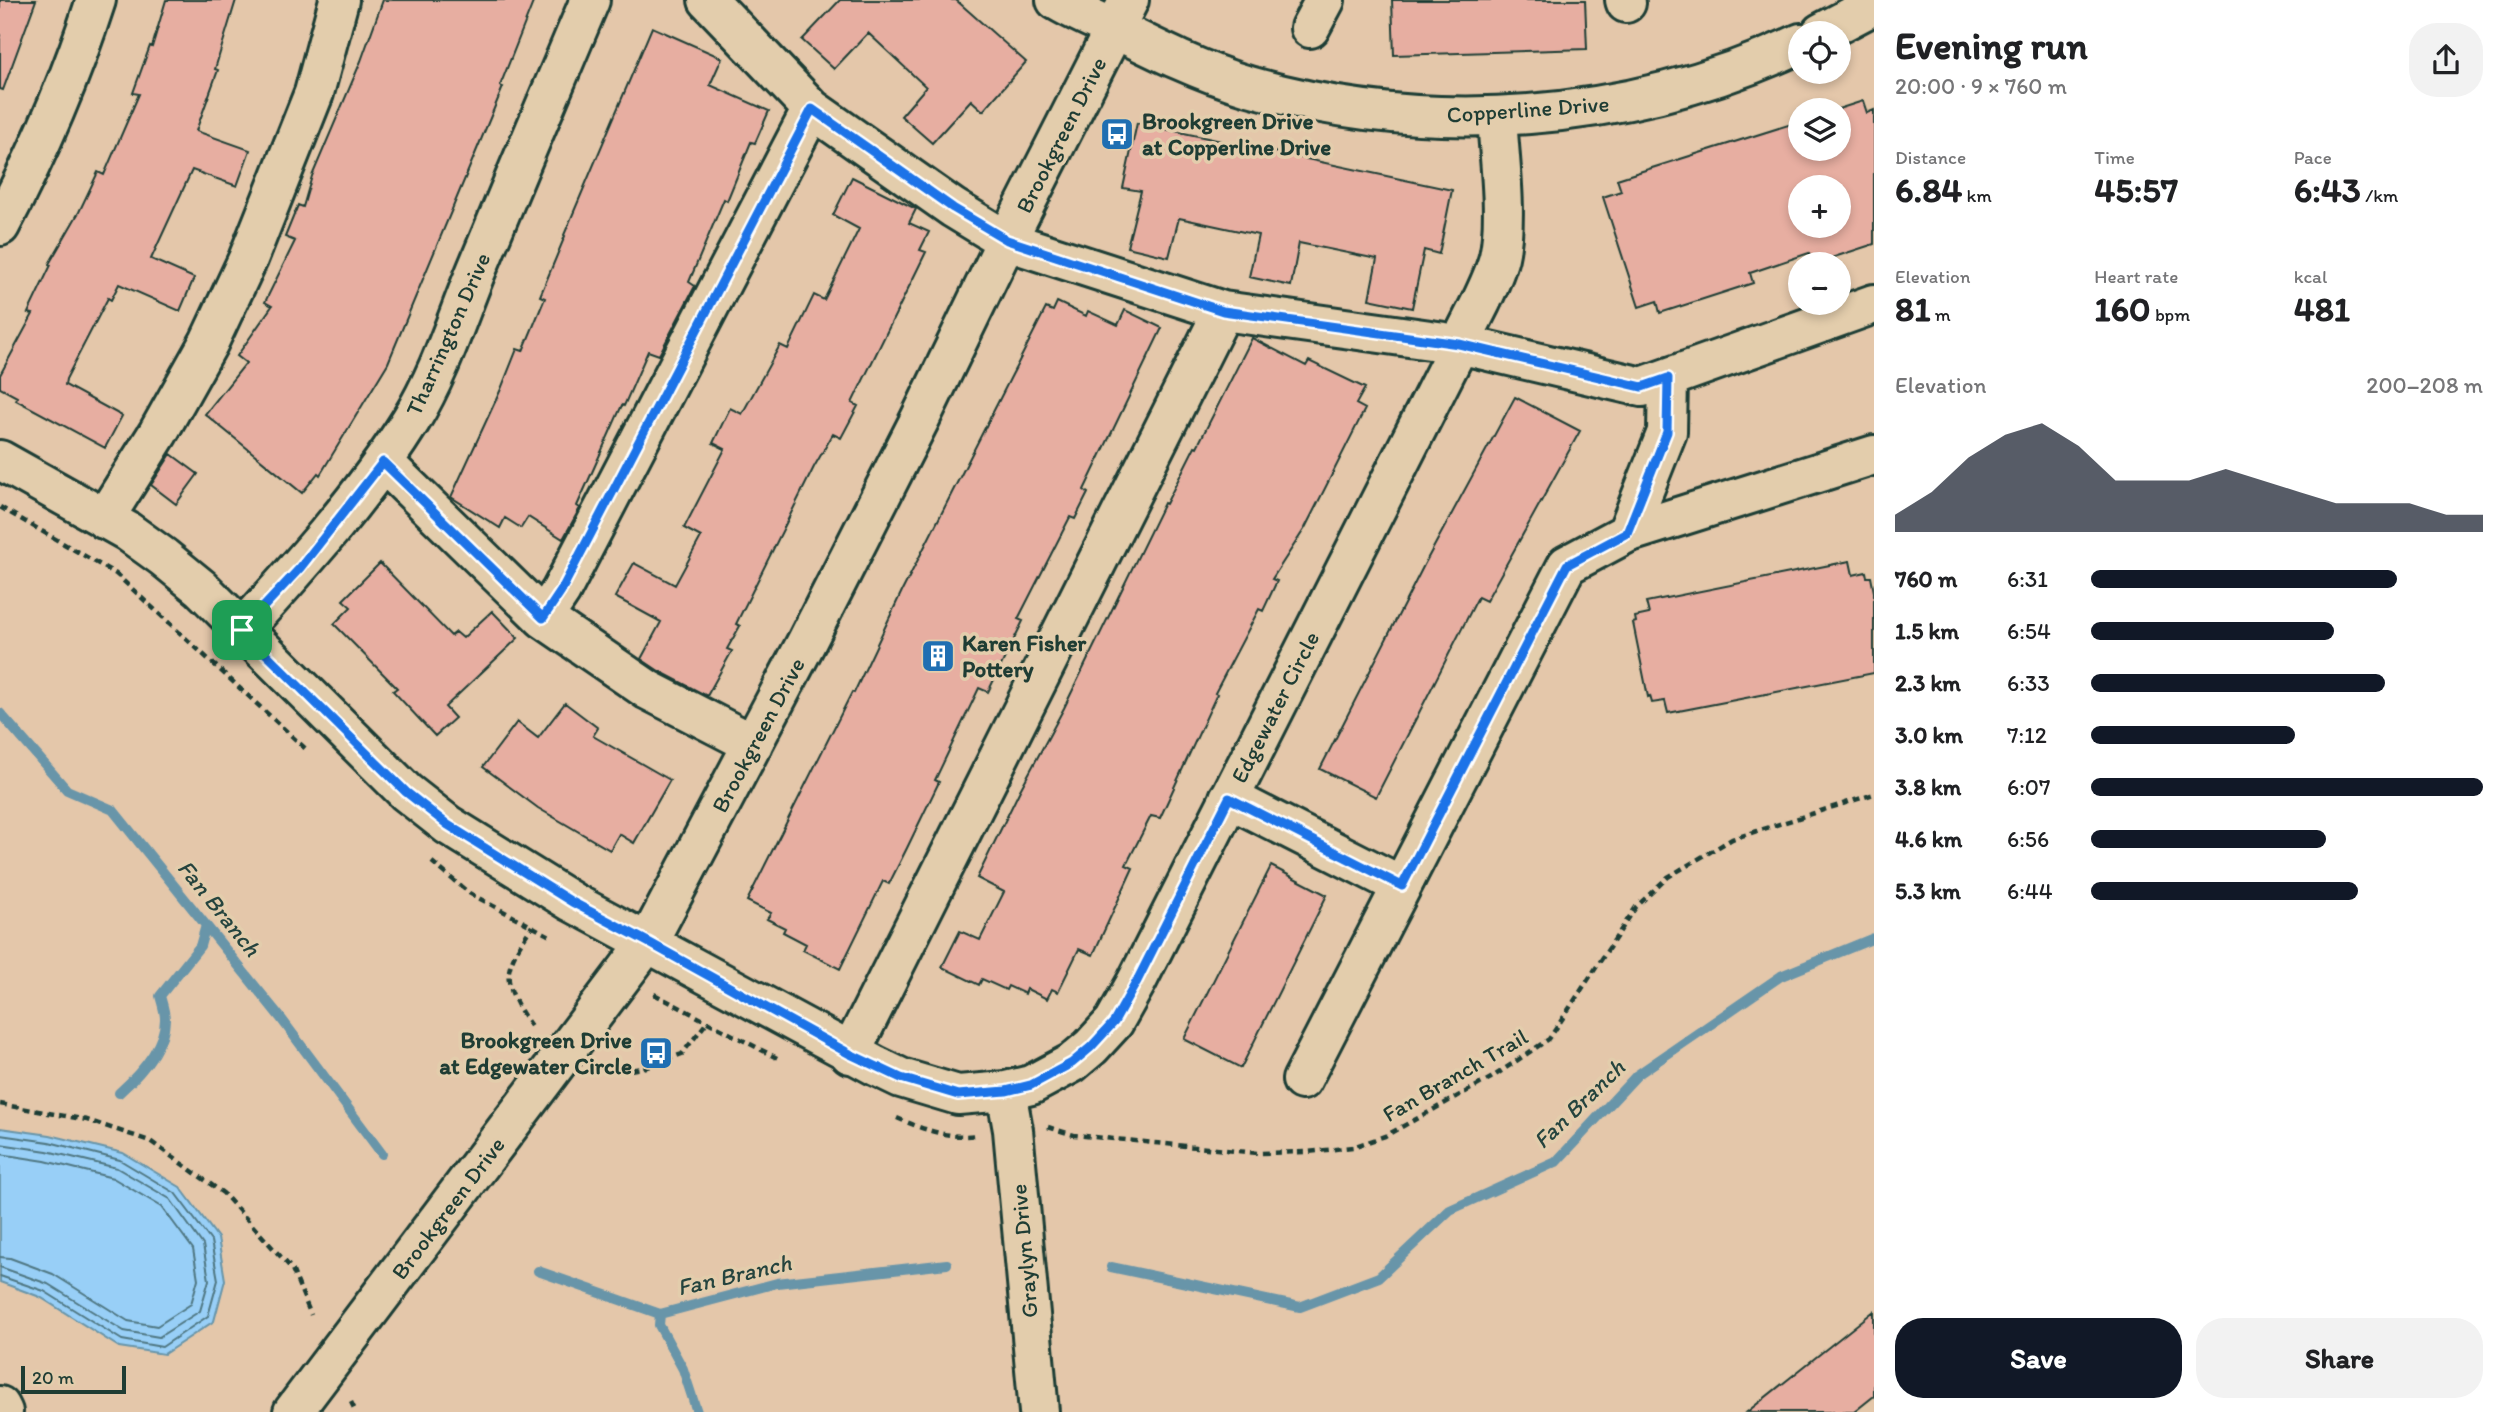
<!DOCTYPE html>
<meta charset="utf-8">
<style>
:root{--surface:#fff;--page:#f2f2f2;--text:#202124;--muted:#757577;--accent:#111827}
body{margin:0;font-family:Itim,sans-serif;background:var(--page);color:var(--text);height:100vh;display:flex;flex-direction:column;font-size:26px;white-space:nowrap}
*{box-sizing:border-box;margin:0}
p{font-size:23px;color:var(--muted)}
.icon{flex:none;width:38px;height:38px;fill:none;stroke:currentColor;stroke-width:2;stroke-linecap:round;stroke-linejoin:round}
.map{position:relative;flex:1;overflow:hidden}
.drawer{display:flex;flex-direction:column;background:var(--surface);width:630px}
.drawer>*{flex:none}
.controls{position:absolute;left:1788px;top:21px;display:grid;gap:14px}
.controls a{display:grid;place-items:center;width:63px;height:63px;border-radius:50%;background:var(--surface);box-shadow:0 4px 10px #0003;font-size:35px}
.scale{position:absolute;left:21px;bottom:18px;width:105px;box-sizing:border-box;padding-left:7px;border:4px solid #1f3d34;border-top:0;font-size:19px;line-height:24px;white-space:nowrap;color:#1f3d34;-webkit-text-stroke:5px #e3cdac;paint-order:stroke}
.pin{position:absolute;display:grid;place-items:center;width:60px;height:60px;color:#fff;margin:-30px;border-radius:14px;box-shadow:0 4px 10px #0006}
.round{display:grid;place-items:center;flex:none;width:74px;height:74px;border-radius:28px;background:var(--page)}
.overview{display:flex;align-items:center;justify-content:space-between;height:119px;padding:0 21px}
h1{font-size:38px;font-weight:700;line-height:52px}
.metrics{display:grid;grid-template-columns:repeat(3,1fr);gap:10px;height:119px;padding:7px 21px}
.metrics div{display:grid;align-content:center}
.metrics b{font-size:35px;font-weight:700}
.metrics small{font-size:19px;font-weight:400}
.metrics p{font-size:19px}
.chart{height:196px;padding:14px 21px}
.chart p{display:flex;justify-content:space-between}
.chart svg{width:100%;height:126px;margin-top:7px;fill:var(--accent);opacity:.7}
.primary-button{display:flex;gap:14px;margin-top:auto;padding:14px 21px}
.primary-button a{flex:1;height:80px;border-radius:28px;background:var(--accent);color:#fff;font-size:28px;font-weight:700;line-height:80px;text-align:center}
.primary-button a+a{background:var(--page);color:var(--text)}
ul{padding:0 21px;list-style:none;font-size:23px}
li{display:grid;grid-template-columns:112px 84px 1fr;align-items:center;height:52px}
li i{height:18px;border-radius:9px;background:var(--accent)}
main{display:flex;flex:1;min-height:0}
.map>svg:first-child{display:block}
</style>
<main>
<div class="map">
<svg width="1874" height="1412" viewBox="0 0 1874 1412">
<rect width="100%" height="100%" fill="#e4c7aa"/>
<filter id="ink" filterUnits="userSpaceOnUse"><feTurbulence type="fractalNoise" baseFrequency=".0143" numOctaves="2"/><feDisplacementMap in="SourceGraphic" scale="14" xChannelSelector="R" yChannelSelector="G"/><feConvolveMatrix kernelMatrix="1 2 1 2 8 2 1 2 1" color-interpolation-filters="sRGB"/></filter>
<g filter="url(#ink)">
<path fill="#98cff7" stroke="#6895a9" stroke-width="2" d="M 0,1128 L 50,1135 L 123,1153 L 180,1187 L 218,1238 L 225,1280 L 214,1321 L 164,1354 L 119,1347 L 40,1297 L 0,1282 Z"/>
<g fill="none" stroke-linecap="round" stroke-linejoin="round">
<path stroke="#4f7782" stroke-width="2" d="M 0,1135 L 49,1142 L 120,1160 L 175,1193 L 211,1241 L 218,1280 L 208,1316 L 162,1347 L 122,1340 L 44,1291 L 0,1276
M 0,1144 L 47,1151 L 117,1168 L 170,1199 L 203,1245 L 209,1280 L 200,1311 L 159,1337 L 124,1331 L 48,1284 L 0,1267
M 0,1154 L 45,1161 L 113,1178 L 162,1207 L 193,1249 L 198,1279 L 191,1304 L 157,1326 L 128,1321 L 53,1274 L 10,1258 L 0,1257"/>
<path stroke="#6895a9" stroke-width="10" d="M 0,713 L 67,790 L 113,810 L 280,1017 L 382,1154
M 119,1093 C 139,1075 165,1048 165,1019 C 165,1012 162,1003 160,996 L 200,946 L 206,925
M 1111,1267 L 1300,1307 L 1379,1277 L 1450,1210 L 1556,1162 L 1637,1075 L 1781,976 L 1874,938
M 538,1271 L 660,1314 L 777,1283 L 947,1264
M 660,1314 L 659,1325 L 683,1369 L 697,1412"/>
</g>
<path fill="#e7aea1" stroke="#1f3d34" stroke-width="2" fill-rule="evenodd" d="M 0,0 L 36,0 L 3,90 L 0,89 Z
M 166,0 L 236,0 L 215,69 L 218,70 L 196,131 L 250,150 L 237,186 L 192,170 L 151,259 L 194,278 L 180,311 L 119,284 L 111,300 L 108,298 L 66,379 L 65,385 L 122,416 L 105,448 L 16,400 L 17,397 L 0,388 L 0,375 L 33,314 L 28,313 L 51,265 L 49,264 L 79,212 L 98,172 L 104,175 L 139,94 L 133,93 L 150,46 L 152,47 Z
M 383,0 L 534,0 L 500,86 L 503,87 L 388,363 L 320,475 L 318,473 L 302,493 L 205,414 L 246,363 L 237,356 L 272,306 L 265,302 L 295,241 L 285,237 L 298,205 L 303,207 L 312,176 L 361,61 Z
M 840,0 L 956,0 L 1026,62 L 983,111 L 971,100 L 932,143 L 901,116 L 926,87 L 868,33 L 834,69 L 802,40 Z
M 1392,0 L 1585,0 L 1587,49 L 1394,55 Z
M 652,27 L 722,58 L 710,85 L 769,111 L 755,143 L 751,142 L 727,201 L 724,199 L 689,282 L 695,286 L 659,355 L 648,351 L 624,406 L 622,405 L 577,506 L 580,508 L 563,539 L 528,517 L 521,528 L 505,518 L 500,528 L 451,497 L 501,389 L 517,349 L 523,351 L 545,298 L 540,296 L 565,236 L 564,235 Z
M 1863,101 L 1867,113 L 1874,110 L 1874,244 L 1813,264 L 1809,253 L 1750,273 L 1753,283 L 1660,313 L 1657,301 L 1639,307 L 1603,197 L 1621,191 L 1617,179 L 1801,121 L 1801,149 L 1839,149 L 1839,110 L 1835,110 ZM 1801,187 L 1839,187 L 1839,226 L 1801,226 Z
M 1137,123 L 1452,190 L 1439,254 L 1424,250 L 1412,308 L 1369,299 L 1377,259 L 1299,243 L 1291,286 L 1249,277 L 1258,235 L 1179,218 L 1169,257 L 1127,247 L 1141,191 L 1123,188 Z
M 852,177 L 916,209 L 909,223 L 929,232 L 920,250 L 926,252 L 852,403 L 858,406 L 841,438 L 833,434 L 814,467 L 736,624 L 740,626 L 727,649 L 732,651 L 707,696 L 659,671 L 641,659 L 661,622 L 615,597 L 634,563 L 675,585 L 701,537 L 684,528 L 725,449 L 713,443 L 730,408 L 742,414 L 780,345 L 788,349 L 814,295 L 824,300 L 859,229 L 833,215 Z
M 1057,302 L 1086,316 L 1088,311 L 1118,325 L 1125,310 L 1162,328 L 1084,490 L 1088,493 L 1075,519 L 1070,517 L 1018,619 L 1023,621 L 988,692 L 979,688 L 935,780 L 939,782 L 907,848 L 889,884 L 883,881 L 840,969 L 803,950 L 806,944 L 783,932 L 785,928 L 767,919 L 771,913 L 747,901 L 852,692 L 854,693 L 902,591 L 1046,308 L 1053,311 Z
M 1252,338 L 1306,366 L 1309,361 L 1365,388 L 1356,404 L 1365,409 L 1305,528 L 1272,579 L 1277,581 L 1263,611 L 1259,609 L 1215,693 L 1217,694 L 1160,818 L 1151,816 L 1126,865 L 1133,868 L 1093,955 L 1079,949 L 1058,992 L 1052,989 L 1047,999 L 1027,989 L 1025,994 L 1008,986 L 1006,990 L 982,979 L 979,985 L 942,967 L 960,931 L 980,940 L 1004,892 L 977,878 L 1020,790 L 1064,708 L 1164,503 L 1166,504 L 1195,446 L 1197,447 Z
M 1515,397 L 1580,431 L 1486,601 L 1478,597 L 1376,797 L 1320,769 L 1424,565 Z
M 171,454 L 198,474 L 176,504 L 151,485 Z
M 1850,561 L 1853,575 L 1866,572 L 1867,577 L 1871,577 L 1874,592 L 1874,673 L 1668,713 L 1665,701 L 1652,703 L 1650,696 L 1648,697 L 1633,623 L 1636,622 L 1635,617 L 1649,614 L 1646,602 Z
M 380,563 L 451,636 L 456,632 L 463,638 L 492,611 L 518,638 L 445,707 L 455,718 L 435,736 L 393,691 L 397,688 L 334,624 L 351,607 L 343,600 Z
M 565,703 L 598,728 L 593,736 L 670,780 L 634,843 L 619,834 L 610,850 L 538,808 L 483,767 L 517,722 L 538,738 Z
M 1271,866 L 1327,895 L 1241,1068 L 1184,1039 Z
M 1874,1311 L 1874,1396 L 1854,1412 L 1747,1412 Z"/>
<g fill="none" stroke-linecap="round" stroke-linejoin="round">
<g stroke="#1f3d34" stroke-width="44">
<path id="minor" d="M 708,0 L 812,109 L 953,208 L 1007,241 L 1223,311 L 1459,344 L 1642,387 L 1874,304
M 1056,0 C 1074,11 1094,19 1113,28 C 1157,50 1201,72 1249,86 C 1432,138 1629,123 1801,43
M 1625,0 L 1626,3
M 1310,28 L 1325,0
M 1821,33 L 1874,5
M 0,226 C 38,154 71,78 96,0
M 0,460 L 127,531 L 163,557 L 201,588 L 406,792 L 448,825 L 572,902 L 876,1066 L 901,1078 L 958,1095 L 1006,1091 L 1031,1085 L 1072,1063 L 1091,1047 L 1114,1022 L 1137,981 L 1481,302 C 1488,287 1495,273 1499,257 C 1508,216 1499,158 1497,116
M 383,462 L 543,618 L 648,690 L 753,744
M 104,519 L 158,433 L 209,342 L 248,259 L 314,93 L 339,0
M 1627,533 L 1667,432 L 1668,378
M 543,618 L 561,591 L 812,109
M 242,630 C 303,563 363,497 411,420 C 440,373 456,320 477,269 C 514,179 552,90 590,0
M 1229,798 L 1402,886
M 850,1054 L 1223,311
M 1302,1080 L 1567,565 L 1627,533 L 1874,455
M 1006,1091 L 1013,1130 L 1039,1412
M 0,1406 L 3,1412
M 293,1412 L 648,942 L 807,641 L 920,419 L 999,256 L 1129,0"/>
</g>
<path stroke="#1f3d34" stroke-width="4.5" stroke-dasharray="7 5" stroke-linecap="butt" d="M 0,507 L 116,574 L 308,751
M 432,862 L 469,893 L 552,937
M 654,994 L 777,1058
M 531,1026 C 521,1012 506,989 509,971 C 512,955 524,939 532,926
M 608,1068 L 624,1071 L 647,1067 L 682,1054 L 707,1022
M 0,1104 L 87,1120 L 150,1141 L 223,1193 L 292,1269 L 311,1315
M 897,1118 C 922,1129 949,1139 977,1135
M 1048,1127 L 1074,1135 L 1257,1153 L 1308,1152 L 1353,1147 L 1385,1136 L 1491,1078 L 1549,1039 L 1636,907 L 1668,877 L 1732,839 L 1874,794
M 351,1402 L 356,1412"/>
<use href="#minor" stroke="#e3cdac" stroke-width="38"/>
</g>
</g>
<g fill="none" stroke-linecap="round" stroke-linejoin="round" filter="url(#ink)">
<g stroke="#fff" stroke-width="14">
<path id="route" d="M 812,109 L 953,208 L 1007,240 L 1223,311 L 1459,344 L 1642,387 L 1668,378 L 1667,432 L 1627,533 L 1567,565 L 1402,886 L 1229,798 L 1137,981 L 1114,1022 L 1091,1047 L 1072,1063 L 1031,1085 L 1006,1091 L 958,1095 L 901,1078 L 850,1054 L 648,942 L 572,902 L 448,825 L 406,792 L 242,630 L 300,568 L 383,462 L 543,618 L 561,591 Z"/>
</g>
<use href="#route" stroke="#1a73e8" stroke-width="9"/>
</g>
<defs>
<g id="bus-square" transform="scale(1.75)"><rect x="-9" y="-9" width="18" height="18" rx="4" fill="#1f6fb2" stroke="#e3cdac"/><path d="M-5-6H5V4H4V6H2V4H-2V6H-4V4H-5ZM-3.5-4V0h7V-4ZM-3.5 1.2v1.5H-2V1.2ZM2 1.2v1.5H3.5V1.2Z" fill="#fff"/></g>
<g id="building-square" transform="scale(1.75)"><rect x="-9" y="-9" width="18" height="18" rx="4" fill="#1f6fb2" stroke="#e3cdac"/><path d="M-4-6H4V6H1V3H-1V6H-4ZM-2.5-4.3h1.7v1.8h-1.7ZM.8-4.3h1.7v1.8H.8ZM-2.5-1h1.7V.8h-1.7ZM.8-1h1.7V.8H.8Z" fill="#fff"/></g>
</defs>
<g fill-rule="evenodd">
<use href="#bus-square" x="1117" y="134"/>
<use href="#building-square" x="938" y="656"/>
<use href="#bus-square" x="656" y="1053"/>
</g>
<g text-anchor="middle" stroke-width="7" stroke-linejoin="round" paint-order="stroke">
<g font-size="23" fill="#1f3d34" stroke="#e3cdac">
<text transform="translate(1528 109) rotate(-4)" y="8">Copperline Drive</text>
<text transform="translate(1061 135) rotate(-63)" y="8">Brookgreen Drive</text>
<text transform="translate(448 334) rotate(-66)" y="8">Tharrington Drive</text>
<text transform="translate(1275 707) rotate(-63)" y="8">Edgewater Circle</text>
<text transform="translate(758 735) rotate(-62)" y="8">Brookgreen Drive</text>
<text transform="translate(1455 1075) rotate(-30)" y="8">Fan Branch Trail</text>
<text transform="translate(448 1208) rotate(-53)" y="8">Brookgreen Drive</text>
<text transform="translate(1024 1251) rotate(-95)" y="8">Graylyn Drive</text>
</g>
<g font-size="23" font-weight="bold" fill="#1f3d34" stroke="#e3cdac" text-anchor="start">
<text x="1142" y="129">Brookgreen Drive<tspan x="1142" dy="26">at Copperline Drive</tspan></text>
<text x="962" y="651">Karen Fisher<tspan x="962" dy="26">Pottery</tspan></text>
<text x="632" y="1048" text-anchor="end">Brookgreen Drive<tspan x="632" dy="26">at Edgewater Circle</tspan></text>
</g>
<g font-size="24" font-style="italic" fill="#25443e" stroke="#e3cdac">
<text transform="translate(219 908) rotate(51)" y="8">Fan Branch</text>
<text transform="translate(1579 1104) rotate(-44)" y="8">Fan Branch</text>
<text transform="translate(734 1275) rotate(-13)" y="8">Fan Branch</text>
</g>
</g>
</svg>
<div class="controls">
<a><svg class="icon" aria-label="locate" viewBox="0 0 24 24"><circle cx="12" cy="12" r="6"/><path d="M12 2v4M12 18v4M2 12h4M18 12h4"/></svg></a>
<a><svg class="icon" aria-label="layers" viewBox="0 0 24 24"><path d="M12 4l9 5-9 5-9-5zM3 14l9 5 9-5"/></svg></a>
<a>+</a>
<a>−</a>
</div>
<div class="scale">20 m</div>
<div class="pin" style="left:242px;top:630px;background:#1e9e55"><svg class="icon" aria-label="arrive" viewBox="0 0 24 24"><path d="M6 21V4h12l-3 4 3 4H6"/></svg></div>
</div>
<section class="drawer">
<div class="overview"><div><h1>Evening run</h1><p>20:00 · 9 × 760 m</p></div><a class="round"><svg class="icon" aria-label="share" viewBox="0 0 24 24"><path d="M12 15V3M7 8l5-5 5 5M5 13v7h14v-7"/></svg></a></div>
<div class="metrics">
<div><p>Distance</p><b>6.84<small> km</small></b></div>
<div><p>Time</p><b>45:57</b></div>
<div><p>Pace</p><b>6:43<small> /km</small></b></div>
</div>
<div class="metrics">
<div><p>Elevation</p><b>81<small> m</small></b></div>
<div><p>Heart rate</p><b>160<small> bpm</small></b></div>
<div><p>kcal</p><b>481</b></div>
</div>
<div class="chart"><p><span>Elevation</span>200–208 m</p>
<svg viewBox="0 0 160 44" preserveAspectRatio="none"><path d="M0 44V38L10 30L20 18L30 10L40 6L50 14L60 26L70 26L80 26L90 22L100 26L110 30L120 34L130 34L140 34L150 38L160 38V44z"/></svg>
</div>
<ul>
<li><b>760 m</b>6:31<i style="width:78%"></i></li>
<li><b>1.5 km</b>6:54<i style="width:62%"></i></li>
<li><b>2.3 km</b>6:33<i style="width:75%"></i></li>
<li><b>3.0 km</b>7:12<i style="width:52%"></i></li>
<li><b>3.8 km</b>6:07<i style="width:100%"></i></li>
<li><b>4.6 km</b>6:56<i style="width:60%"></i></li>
<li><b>5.3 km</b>6:44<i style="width:68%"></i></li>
</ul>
<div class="primary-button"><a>Save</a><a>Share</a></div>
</section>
</main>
